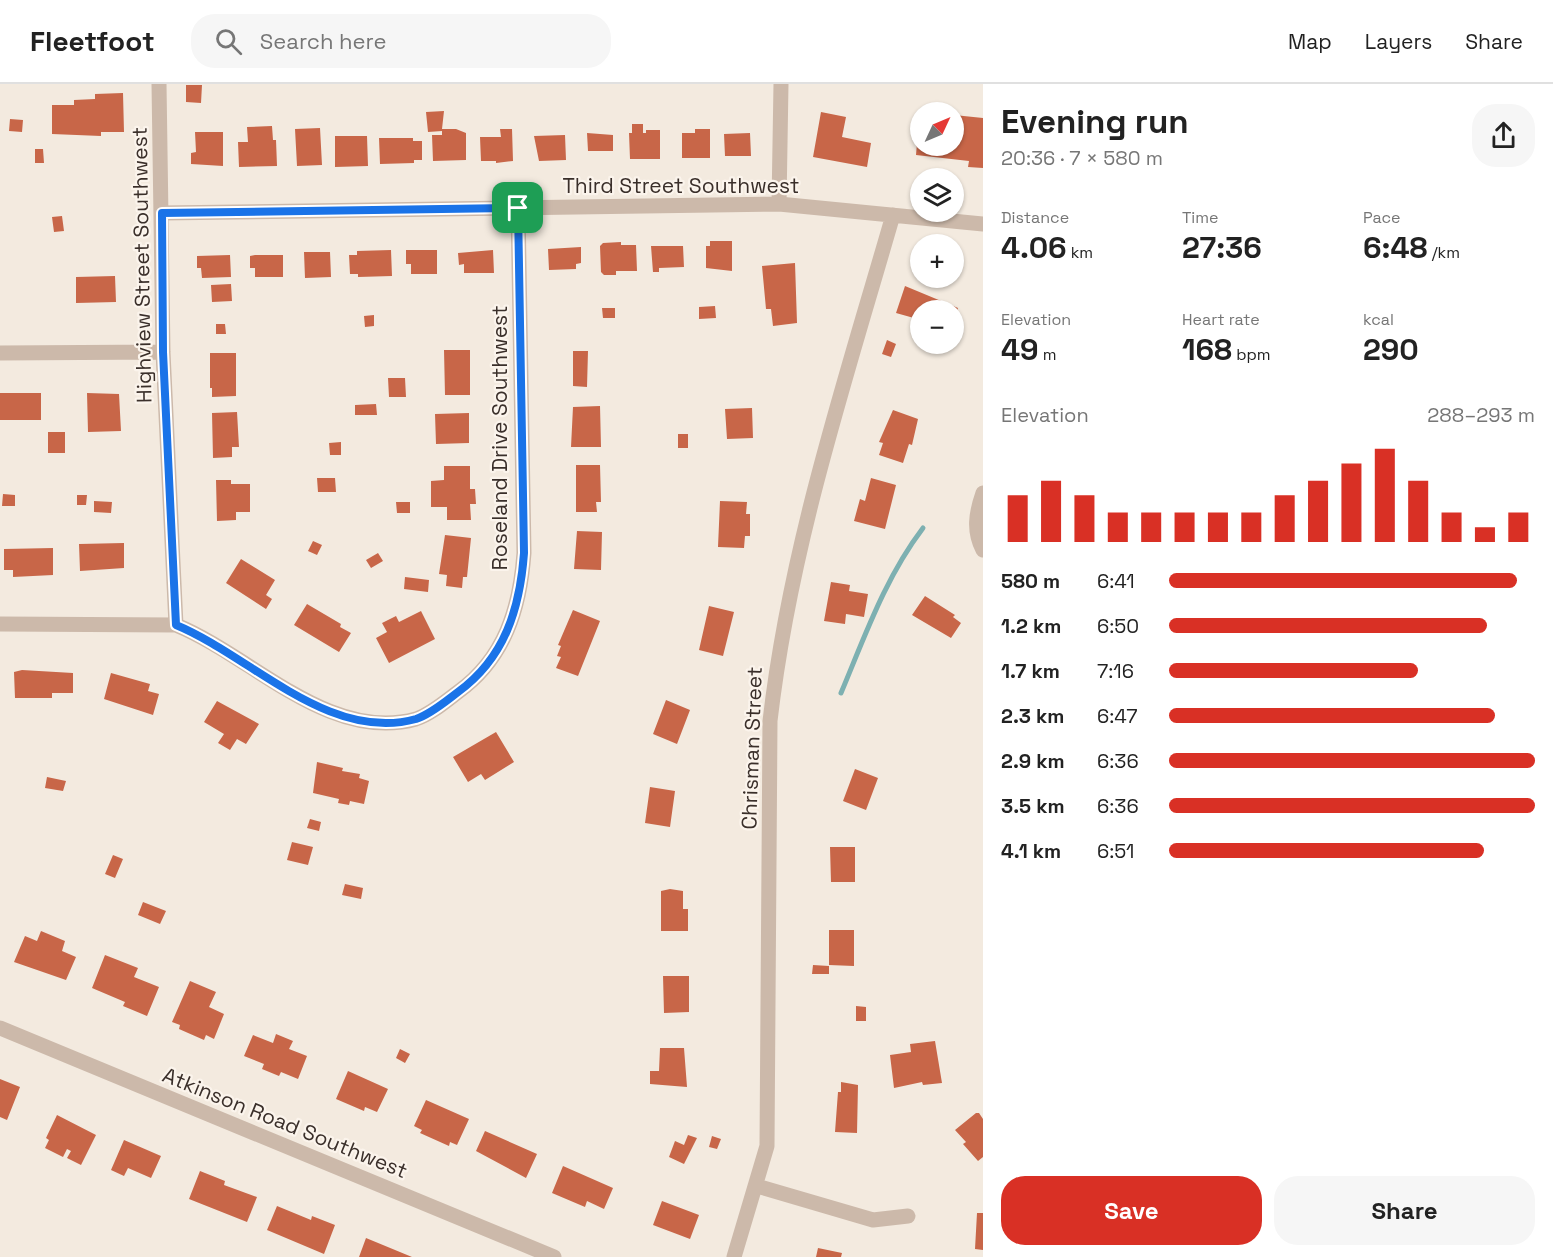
<!DOCTYPE html>
<meta charset="utf-8">
<style>
:root{--surface:#fff;--page:#f6f6f6;--text:#222;--muted:#767676;--line:#e0e0e0;--accent:#d93025}
body{margin:0;font-family:"Space Grotesk",sans-serif;background:var(--page);color:var(--text);height:100vh;display:flex;flex-direction:column;font-size:22px;white-space:nowrap}
*{box-sizing:border-box;margin:0}
p{font-size:20px;color:var(--muted)}
.icon{flex:none;width:33px;height:33px;fill:none;stroke:currentColor;stroke-width:2;stroke-linecap:round;stroke-linejoin:round}
.map{position:relative;flex:1;overflow:hidden}
.sheet{display:flex;flex-direction:column;background:var(--surface);width:570px}
.sheet>*{flex:none}
.needle{width:39px;rotate:46deg}
.buttons{position:absolute;left:910px;top:18px;display:grid;gap:12px}
.buttons a{display:grid;place-items:center;width:54px;height:54px;border-radius:50%;background:var(--surface);box-shadow:0 2px 4px #0004;font-size:30px}
.pin{position:absolute;display:grid;place-items:center;width:51px;height:51px;color:#fff;margin:-26px;border-radius:12px;box-shadow:0 3px 9px #0006}
.round{display:grid;place-items:center;flex:none;width:63px;height:63px;border-radius:24px;background:var(--page)}
.overview{display:flex;align-items:center;justify-content:space-between;height:102px;padding:0 18px}
h1{font-size:33px;font-weight:700;line-height:45px}
.figures{display:grid;grid-template-columns:repeat(3,1fr);gap:9px;height:102px;padding:6px 18px}
.figures div{display:grid;align-content:center}
.figures b{font-size:30px;font-weight:700}
.figures small{font-size:16px;font-weight:400}
.figures p{font-size:16px}
.chart{height:168px;padding:12px 18px}
.chart p{display:flex;justify-content:space-between}
.chart svg{width:100%;height:108px;margin-top:6px;stroke:var(--accent);stroke-width:6}
.primary-button{display:flex;gap:12px;margin-top:auto;padding:12px 18px}
.primary-button a{flex:1;height:69px;border-radius:24px;background:var(--accent);color:#fff;font-size:24px;font-weight:700;line-height:69px;text-align:center}
.primary-button a+a{background:var(--page);color:var(--text)}
ul{padding:0 18px;list-style:none;font-size:20px}
li{display:grid;grid-template-columns:96px 72px 1fr;align-items:center;height:45px}
li i{height:15px;border-radius:8px;background:var(--accent)}
header{display:flex;align-items:center;gap:36px;box-sizing:border-box;height:84px;padding:0 30px;background:var(--surface);border-bottom:2px solid var(--line)}
header strong{font-size:28px}
nav{display:flex;gap:33px;margin-inline-start:auto;font-size:21px}
.search{width:420px;height:54px;background:var(--page);display:flex;align-items:center;gap:15px;box-sizing:border-box;padding:0 21px;border-radius:24px;color:var(--muted);font-size:22px}
main{display:flex;flex:1;min-height:0}
.map>svg:first-child{display:block}
</style>
<header>
<strong>Fleetfoot</strong>
<div class="search"><svg class="icon" aria-label="search" viewBox="0 0 24 24"><circle cx="10" cy="10" r="6"/><path d="M15 15l6 6"/></svg>Search here</div>
<nav><a>Map</a><a>Layers</a><a>Share</a></nav>
</header>
<main>
<div class="map">
<svg width="983" height="1173" viewBox="0 0 983 1173">
<rect width="100%" height="100%" fill="#f3eadf"/>
<g fill="none" stroke-linecap="round" stroke-linejoin="round">
<path stroke="#7db0b1" stroke-width="5" d="M 841,609 C 865,552 885,494 923,444"/>
</g>
<path fill="#c86648" d="M 186,1 L 202,1 L 201,19 L 186,18 Z
M 123,9 L 124,48 L 101,48 L 101,52 L 52,50 L 52,21 L 74,21 L 74,16 L 95,15 L 95,10 Z
M 444,27 L 442,45 L 456,45 L 466,49 L 466,76 L 433,77 L 432,51 L 442,51 L 442,47 L 428,48 L 426,28 Z
M 821,28 L 846,33 L 842,53 L 871,59 L 867,83 L 813,73 Z
M 954,31 L 983,34 L 983,84 L 968,83 L 969,77 L 916,71 L 919,35 L 921,62 L 954,62 Z
M 10,35 L 23,36 L 22,48 L 9,47 Z
M 632,40 L 643,40 L 643,49 L 646,49 L 646,46 L 660,46 L 660,75 L 630,75 L 629,49 L 632,49 Z
M 272,42 L 273,56 L 276,56 L 277,82 L 239,83 L 238,58 L 248,58 L 247,43 Z
M 320,44 L 322,81 L 297,82 L 295,45 Z
M 500,45 L 512,45 L 513,77 L 496,79 L 496,77 L 481,77 L 480,53 L 501,53 Z
M 695,45 L 710,45 L 710,74 L 682,74 L 682,49 L 695,49 Z
M 195,48 L 223,48 L 223,82 L 191,80 L 191,69 L 196,68 Z
M 587,49 L 613,51 L 613,67 L 588,67 Z
M 750,49 L 751,72 L 725,72 L 724,50 Z
M 565,51 L 566,76 L 539,77 L 534,52 Z
M 335,52 L 367,52 L 368,82 L 335,83 Z
M 379,54 L 413,54 L 413,57 L 422,57 L 422,76 L 414,76 L 414,79 L 380,80 Z
M 35,65 L 43,65 L 44,79 L 35,79 Z
M 62,132 L 64,147 L 54,148 L 52,133 Z
M 710,157 L 732,157 L 732,187 L 706,184 L 706,162 L 710,162 Z
M 621,158 L 621,161 L 636,161 L 637,187 L 616,187 L 616,191 L 604,191 L 601,188 L 600,162 L 603,159 Z
M 651,162 L 683,162 L 684,183 L 659,184 L 659,188 L 653,188 Z
M 581,163 L 581,179 L 576,180 L 576,185 L 549,186 L 548,165 Z
M 391,166 L 392,192 L 358,193 L 358,190 L 350,190 L 349,171 L 357,171 L 357,167 Z
M 406,166 L 437,166 L 437,190 L 411,190 L 411,180 L 406,180 Z
M 493,166 L 494,189 L 464,189 L 464,180 L 459,181 L 458,169 Z
M 304,168 L 330,168 L 331,193 L 305,194 Z
M 230,171 L 231,193 L 202,194 L 201,184 L 197,184 L 197,172 Z
M 255,171 L 283,171 L 283,193 L 255,193 L 255,184 L 250,184 L 250,172 Z
M 795,179 L 797,239 L 773,242 L 771,225 L 766,225 L 762,182 Z
M 115,192 L 116,218 L 76,219 L 76,193 Z
M 231,200 L 232,217 L 212,218 L 211,201 Z
M 905,202 L 958,224 L 954,234 L 954,226 L 921,226 L 921,236 L 896,229 Z
M 715,222 L 716,234 L 699,235 L 699,223 Z
M 602,224 L 615,224 L 615,234 L 603,234 Z
M 374,231 L 374,242 L 365,243 L 364,232 Z
M 216,240 L 225,240 L 226,250 L 216,250 Z
M 887,256 L 896,260 L 891,273 L 882,270 Z
M 444,266 L 470,266 L 470,311 L 445,311 Z
M 573,267 L 588,267 L 587,303 L 573,302 Z
M 210,269 L 236,269 L 236,312 L 212,313 L 212,304 L 210,304 Z
M 388,294 L 405,294 L 406,313 L 389,313 Z
M 0,309 L 41,309 L 41,336 L 0,336 Z
M 87,309 L 119,310 L 121,347 L 88,348 Z
M 376,320 L 377,331 L 355,331 L 355,321 Z
M 600,322 L 601,363 L 571,363 L 573,323 Z
M 752,324 L 753,354 L 727,355 L 725,325 Z
M 893,326 L 918,335 L 912,361 L 909,360 L 903,379 L 879,371 L 883,359 L 879,358 Z
M 237,328 L 239,363 L 232,363 L 232,373 L 213,374 L 212,329 Z
M 469,329 L 469,359 L 436,360 L 435,330 Z
M 48,348 L 65,348 L 65,369 L 48,369 Z
M 678,350 L 688,350 L 688,364 L 678,364 Z
M 341,358 L 341,371 L 330,371 L 329,359 Z
M 576,381 L 600,381 L 601,418 L 596,418 L 597,428 L 576,428 Z
M 444,382 L 470,382 L 470,405 L 475,405 L 476,420 L 470,420 L 471,436 L 447,436 L 447,423 L 431,423 L 431,397 L 444,396 Z
M 317,394 L 335,394 L 336,408 L 318,408 Z
M 871,394 L 896,401 L 885,445 L 854,437 L 860,415 L 865,417 Z
M 216,396 L 231,396 L 231,400 L 250,400 L 250,428 L 236,428 L 236,436 L 217,437 Z
M 3,410 L 15,411 L 15,422 L 2,422 Z
M 77,411 L 87,411 L 86,421 L 77,421 Z
M 94,417 L 112,418 L 111,429 L 94,428 Z
M 720,417 L 747,418 L 746,430 L 750,430 L 750,452 L 745,452 L 744,464 L 718,463 Z
M 396,418 L 410,418 L 410,429 L 397,429 Z
M 577,447 L 602,448 L 601,486 L 574,485 Z
M 445,451 L 471,454 L 467,493 L 463,493 L 462,504 L 446,502 L 447,491 L 439,490 Z
M 313,457 L 322,461 L 317,471 L 308,467 Z
M 124,459 L 124,484 L 80,487 L 79,460 Z
M 53,464 L 53,491 L 13,493 L 13,486 L 4,486 L 4,465 Z
M 378,469 L 383,477 L 371,484 L 366,476 Z
M 241,475 L 275,496 L 266,511 L 272,515 L 266,525 L 226,499 Z
M 405,493 L 429,496 L 428,508 L 404,505 Z
M 831,498 L 850,501 L 849,507 L 868,510 L 864,533 L 846,530 L 845,540 L 824,537 Z
M 925,512 L 955,531 L 953,533 L 961,539 L 951,554 L 912,531 Z
M 307,520 L 341,540 L 340,543 L 351,549 L 339,568 L 294,541 Z
M 709,522 L 734,528 L 723,572 L 699,566 Z
M 573,526 L 600,537 L 578,592 L 556,584 L 561,573 L 557,572 L 561,562 L 558,561 Z
M 421,527 L 435,555 L 389,579 L 376,554 L 387,548 L 382,539 L 396,532 L 399,538 Z
M 22,586 L 73,589 L 73,609 L 52,609 L 52,614 L 15,614 L 14,588 Z
M 111,589 L 150,600 L 148,607 L 159,610 L 153,631 L 104,615 Z
M 666,616 L 690,626 L 677,660 L 653,650 Z
M 217,617 L 259,640 L 246,660 L 237,655 L 230,666 L 218,659 L 224,650 L 204,638 Z
M 496,648 L 514,678 L 485,696 L 481,690 L 468,698 L 453,673 Z
M 317,678 L 343,684 L 342,687 L 360,690 L 359,694 L 369,697 L 364,720 L 350,717 L 349,721 L 338,719 L 339,715 L 313,709 Z
M 855,685 L 878,694 L 866,726 L 843,717 Z
M 47,693 L 66,697 L 63,707 L 45,704 Z
M 650,703 L 675,707 L 670,743 L 645,739 Z
M 310,735 L 321,738 L 319,747 L 307,744 Z
M 292,758 L 313,763 L 308,781 L 287,776 Z
M 830,763 L 855,763 L 855,798 L 831,798 Z
M 113,771 L 123,775 L 115,794 L 105,790 Z
M 345,800 L 363,804 L 361,815 L 342,811 Z
M 670,805 L 683,807 L 683,825 L 688,825 L 688,847 L 661,847 L 661,807 Z
M 143,818 L 166,827 L 160,840 L 138,831 Z
M 829,846 L 854,846 L 854,882 L 829,881 Z
M 41,847 L 65,857 L 62,867 L 76,873 L 66,896 L 14,878 L 25,852 L 37,857 Z
M 105,871 L 138,884 L 134,893 L 159,903 L 147,932 L 123,922 L 125,918 L 92,904 Z
M 813,881 L 829,882 L 829,890 L 812,890 Z
M 663,892 L 689,892 L 689,928 L 664,929 Z
M 190,897 L 216,908 L 209,923 L 224,930 L 214,955 L 206,951 L 204,956 L 179,945 L 180,941 L 172,938 Z
M 856,922 L 866,923 L 866,937 L 856,937 Z
M 276,950 L 293,957 L 289,965 L 307,972 L 298,995 L 281,988 L 279,992 L 262,985 L 264,980 L 244,972 L 253,951 L 273,959 Z
M 935,957 L 942,999 L 923,1001 L 922,998 L 894,1004 L 890,971 L 911,968 L 910,960 Z
M 660,964 L 684,964 L 687,1003 L 650,1000 L 650,987 L 659,987 Z
M 400,965 L 410,970 L 405,979 L 396,974 Z
M 348,987 L 388,1005 L 377,1028 L 365,1023 L 364,1027 L 336,1015 Z
M 0,995 L 20,1003 L 7,1036 L 0,1033 Z
M 841,998 L 858,1001 L 857,1049 L 835,1048 L 838,1008 L 841,1008 Z
M 426,1016 L 469,1035 L 457,1061 L 450,1058 L 449,1062 L 420,1049 L 422,1046 L 414,1042 Z
M 976,1029 L 979,1029 L 983,1035 L 983,1073 L 978,1077 L 963,1060 L 966,1058 L 955,1046 Z
M 57,1031 L 96,1051 L 81,1081 L 67,1074 L 71,1067 L 67,1065 L 63,1073 L 45,1064 L 49,1056 L 46,1054 Z
M 485,1047 L 537,1070 L 526,1094 L 476,1067 Z
M 688,1051 L 697,1054 L 684,1080 L 669,1073 L 675,1057 L 684,1061 Z
M 712,1052 L 721,1055 L 717,1065 L 709,1063 Z
M 124,1056 L 161,1072 L 151,1094 L 128,1084 L 124,1092 L 111,1086 Z
M 563,1082 L 613,1104 L 604,1125 L 587,1117 L 585,1123 L 552,1109 Z
M 200,1087 L 225,1097 L 224,1101 L 257,1113 L 247,1138 L 189,1115 Z
M 662,1117 L 699,1131 L 690,1155 L 653,1141 Z
M 277,1122 L 311,1136 L 312,1132 L 335,1141 L 324,1170 L 267,1146 Z
M 977,1129 L 983,1129 L 983,1166 L 975,1165 Z
M 366,1154 L 412,1173 L 359,1173 Z
M 818,1164 L 842,1169 L 841,1173 L 816,1173 Z"/>
<g fill="none" stroke-linecap="round" stroke-linejoin="round">
<path stroke="#ccb9aa" stroke-width="15" d="M 159,0 L 163,268 L 176,541
M 779,120 L 781,0
M 162,129 L 779,120 L 983,140
M 0,269 L 163,268
M 983,409 C 976,429 973,447 983,466
M 0,540 L 176,541 C 252,572 329,659 416,635 C 431,630 446,617 458,608 C 505,574 520,524 524,469 L 518,124
M 0,944 L 554,1173
M 757,1102 L 873,1136 L 908,1132
M 734,1173 L 767,1062 L 770,637 C 790,463 845,298 893,131"/>
</g>
<g fill="none" stroke-linecap="round" stroke-linejoin="round">
<g stroke="#fff" stroke-width="12">
<path id="route" d="M 518,124 L 524,469 C 520,524 505,574 458,608 C 446,617 431,630 416,635 C 329,659 251,572 176,541 L 163,268 L 162,129 Z"/>
</g>
<use href="#route" stroke="#1a73e8" stroke-width="8"/>
</g>
<g text-anchor="middle" stroke-width="4.5" stroke-linejoin="round" paint-order="stroke">
<g font-size="21" fill="#3a2f2a" stroke="#fbf4ec">
<text x="681" y="109">Third Street Southwest</text>
<text transform="translate(142 181) rotate(-91)" y="7">Highview Street Southwest</text>
<text transform="translate(500 354) rotate(-90)" y="7">Roseland Drive Southwest</text>
<text transform="translate(752 664) rotate(-88)" y="7">Chrisman Street</text>
<text transform="translate(285 1039) rotate(22)" y="7">Atkinson Road Southwest</text>
</g>
</g>
</svg>
<div class="buttons">
<a><svg class="needle" viewBox="-14 -14 28 28"><path d="M0-13l5 13h-10z" fill="#e53935"/><path d="M0 13l5-13h-10z" fill="#767676"/></svg></a>
<a><svg class="icon" aria-label="layers" viewBox="0 0 24 24"><path d="M12 4l9 5-9 5-9-5zM3 14l9 5 9-5"/></svg></a>
<a>+</a>
<a>−</a>
</div>
<div class="pin" style="left:518px;top:124px;background:#1e9e55"><svg class="icon" aria-label="arrive" viewBox="0 0 24 24"><path d="M6 21V4h12l-3 4 3 4H6"/></svg></div>
</div>
<section class="sheet">
<div class="overview"><div><h1>Evening run</h1><p>20:36 · 7 × 580 m</p></div><a class="round"><svg class="icon" aria-label="share" viewBox="0 0 24 24"><path d="M12 15V3M7 8l5-5 5 5M5 13v7h14v-7"/></svg></a></div>
<div class="figures">
<div><p>Distance</p><b>4.06<small> km</small></b></div>
<div><p>Time</p><b>27:36</b></div>
<div><p>Pace</p><b>6:48<small> /km</small></b></div>
</div>
<div class="figures">
<div><p>Elevation</p><b>49<small> m</small></b></div>
<div><p>Heart rate</p><b>168<small> bpm</small></b></div>
<div><p>kcal</p><b>290</b></div>
</div>
<div class="chart"><p><span>Elevation</span>288–293 m</p>
<svg viewBox="0 0 160 44" preserveAspectRatio="none"><path d="M5 44V25M15 44V19M25 44V25M35 44V32M45 44V32M55 44V32M65 44V32M75 44V32M85 44V25M95 44V19M105 44V12M115 44V6M125 44V19M135 44V32M145 44V38M155 44V32"/></svg>
</div>
<ul>
<li><b>580 m</b>6:41<i style="width:95%"></i></li>
<li><b>1.2 km</b>6:50<i style="width:87%"></i></li>
<li><b>1.7 km</b>7:16<i style="width:68%"></i></li>
<li><b>2.3 km</b>6:47<i style="width:89%"></i></li>
<li><b>2.9 km</b>6:36<i style="width:100%"></i></li>
<li><b>3.5 km</b>6:36<i style="width:100%"></i></li>
<li><b>4.1 km</b>6:51<i style="width:86%"></i></li>
</ul>
<div class="primary-button"><a>Save</a><a>Share</a></div>
</section>
</main>
